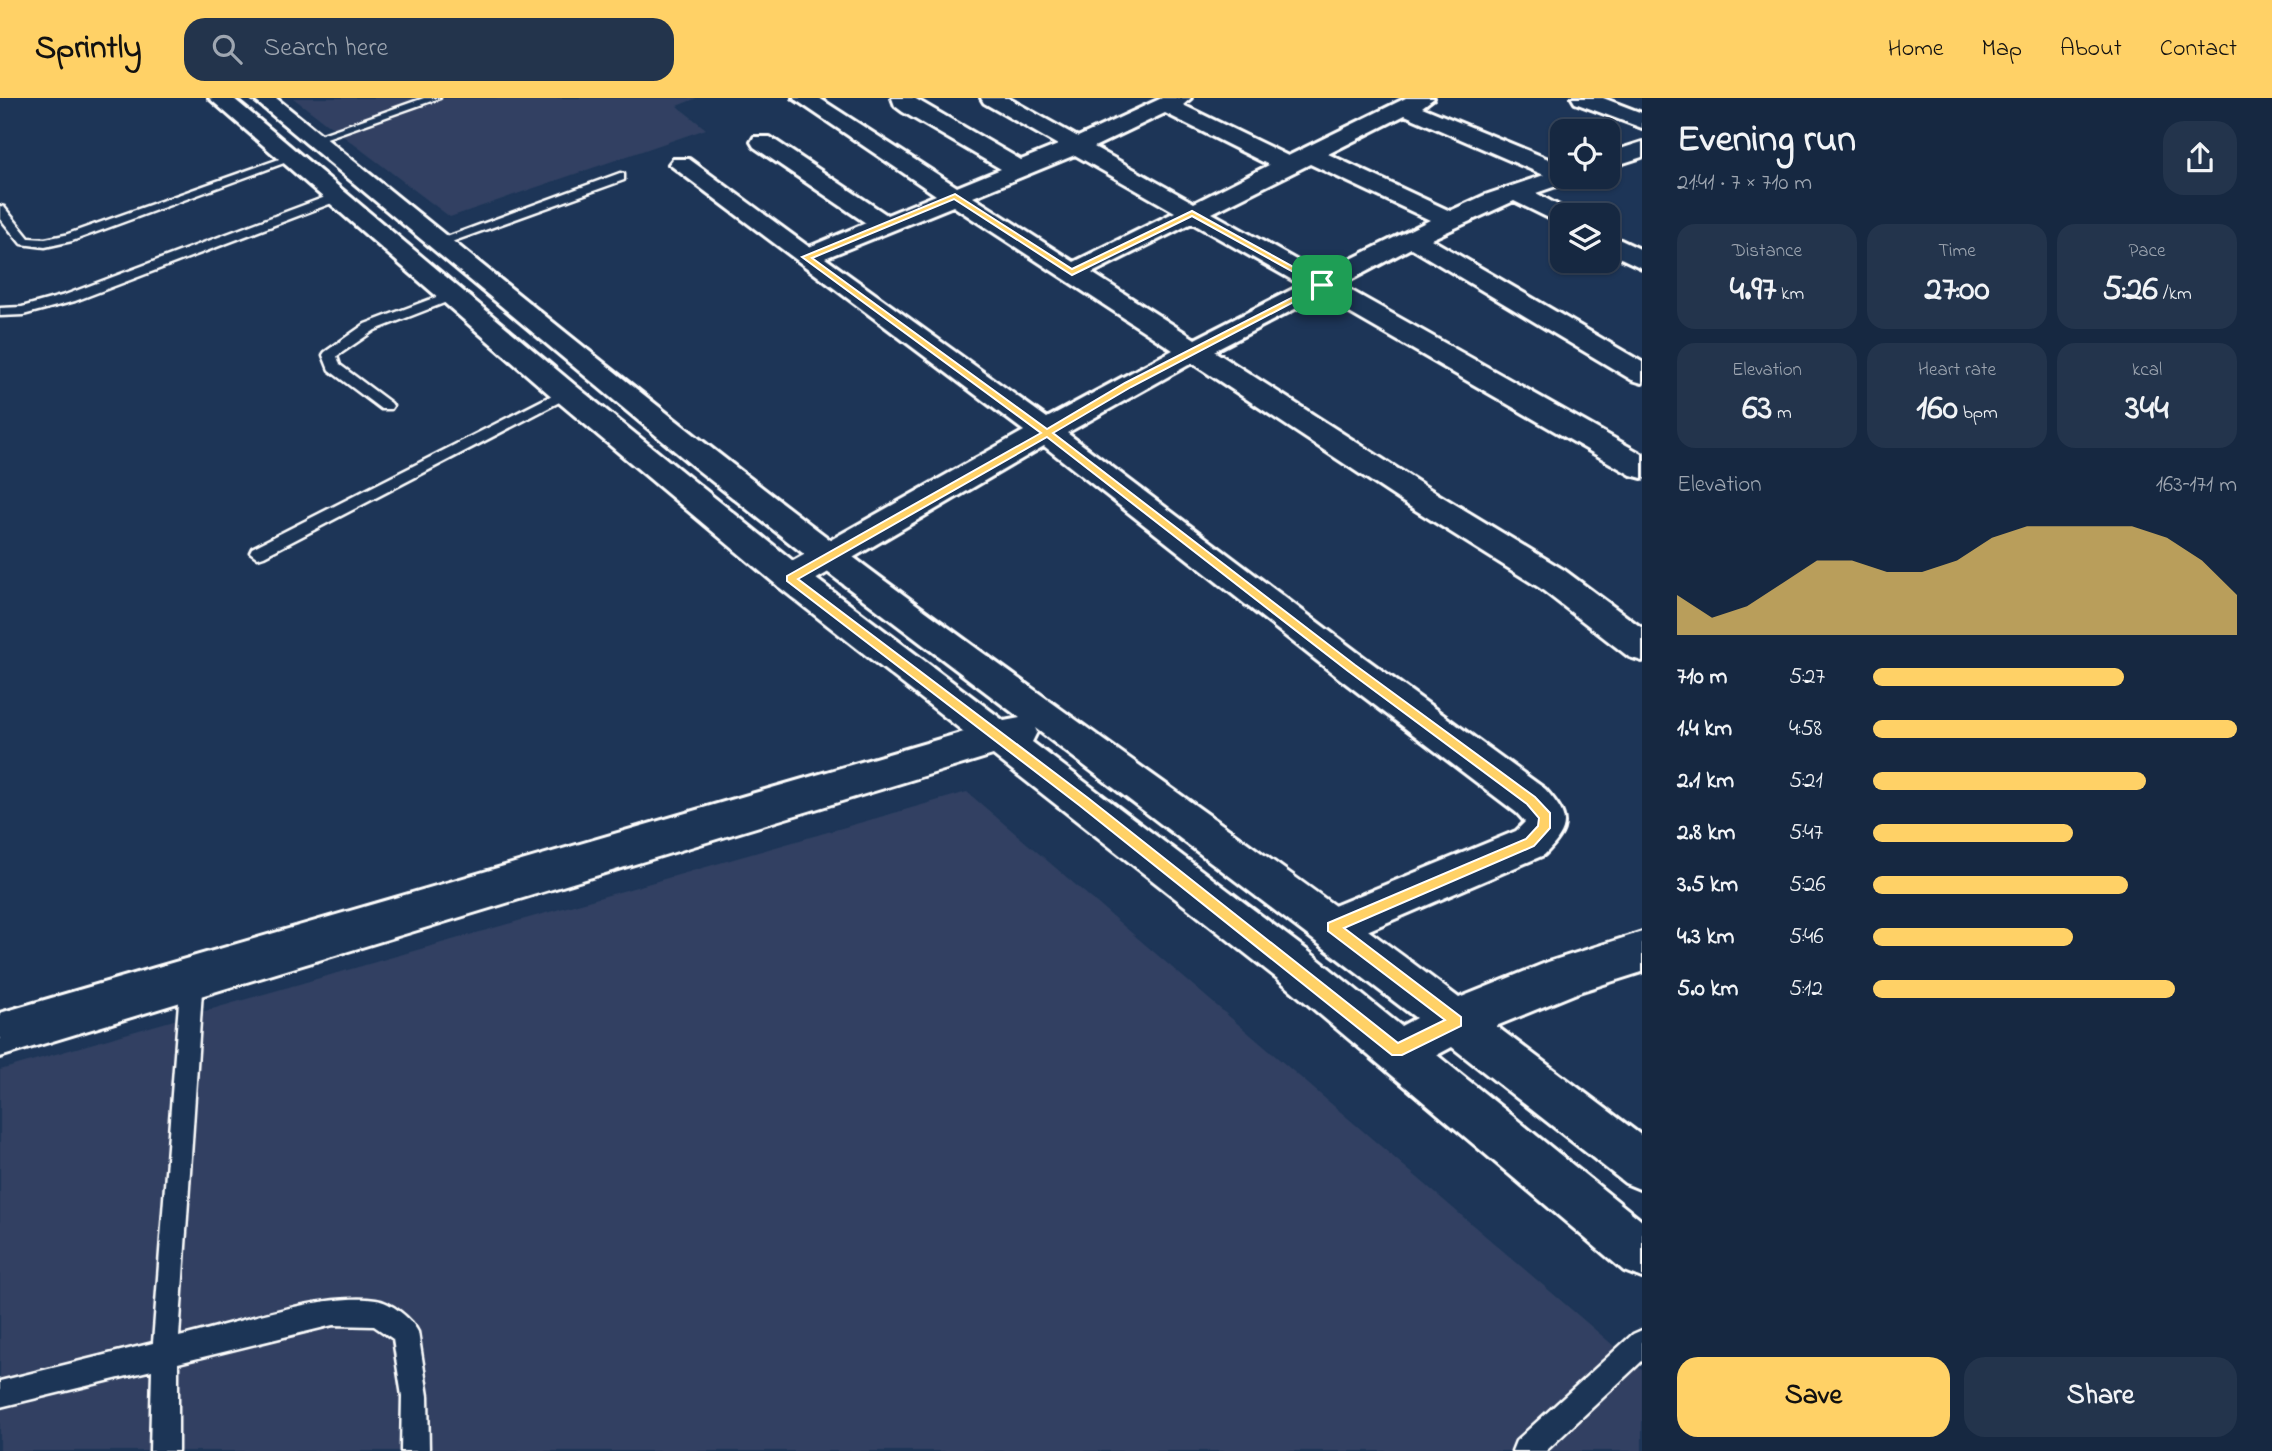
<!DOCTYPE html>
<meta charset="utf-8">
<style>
:root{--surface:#162841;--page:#23344c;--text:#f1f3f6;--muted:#9ea6b1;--line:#35445a;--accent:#ffd166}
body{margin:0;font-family:"Indie Flower",sans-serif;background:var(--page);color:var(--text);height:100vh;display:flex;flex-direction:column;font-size:26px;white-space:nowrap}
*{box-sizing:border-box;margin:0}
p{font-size:23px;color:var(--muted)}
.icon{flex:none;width:38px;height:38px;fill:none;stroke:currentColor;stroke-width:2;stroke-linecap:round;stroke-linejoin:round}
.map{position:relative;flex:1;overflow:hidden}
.details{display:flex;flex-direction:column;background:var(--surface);width:630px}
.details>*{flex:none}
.buttons{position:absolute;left:1550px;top:21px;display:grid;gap:14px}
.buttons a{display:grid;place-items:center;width:70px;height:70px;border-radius:14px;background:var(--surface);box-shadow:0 2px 5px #0004,0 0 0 2px var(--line);font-size:35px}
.pin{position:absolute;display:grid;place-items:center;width:60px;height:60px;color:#fff;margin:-30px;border-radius:14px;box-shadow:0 4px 10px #0006}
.round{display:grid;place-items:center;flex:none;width:74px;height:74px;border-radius:21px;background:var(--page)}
.headline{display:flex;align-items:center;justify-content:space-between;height:119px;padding:0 35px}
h1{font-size:38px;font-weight:700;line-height:52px}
.figures{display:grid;grid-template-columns:repeat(3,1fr);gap:10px;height:119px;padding:7px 35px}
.figures div{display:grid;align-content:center;border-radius:18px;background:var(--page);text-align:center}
.figures b{font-size:35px;font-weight:700}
.figures small{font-size:19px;font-weight:400}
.figures p{font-size:19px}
.chart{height:196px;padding:14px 35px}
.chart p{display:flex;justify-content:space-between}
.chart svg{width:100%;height:126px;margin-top:7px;fill:var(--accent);opacity:.7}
.cta{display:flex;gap:14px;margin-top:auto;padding:14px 35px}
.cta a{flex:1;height:80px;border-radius:21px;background:var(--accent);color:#111;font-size:28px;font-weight:700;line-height:80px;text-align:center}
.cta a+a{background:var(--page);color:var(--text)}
ul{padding:0 35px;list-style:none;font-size:23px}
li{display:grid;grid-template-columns:112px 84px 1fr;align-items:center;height:52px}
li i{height:18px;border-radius:9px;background:var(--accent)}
header{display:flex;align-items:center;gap:42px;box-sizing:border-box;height:98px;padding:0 35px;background:var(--accent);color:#111}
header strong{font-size:33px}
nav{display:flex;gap:38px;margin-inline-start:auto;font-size:24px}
.search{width:490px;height:63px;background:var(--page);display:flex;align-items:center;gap:18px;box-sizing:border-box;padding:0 24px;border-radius:21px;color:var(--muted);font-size:26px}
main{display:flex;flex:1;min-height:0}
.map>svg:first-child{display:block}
</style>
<header>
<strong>Sprintly</strong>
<div class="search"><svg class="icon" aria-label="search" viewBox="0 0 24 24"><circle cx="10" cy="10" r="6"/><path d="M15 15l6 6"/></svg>Search here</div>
<nav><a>Home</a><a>Map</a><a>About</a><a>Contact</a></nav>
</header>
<main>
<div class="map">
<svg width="1642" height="1353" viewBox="0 0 1642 1353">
<rect width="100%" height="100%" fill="#1d3557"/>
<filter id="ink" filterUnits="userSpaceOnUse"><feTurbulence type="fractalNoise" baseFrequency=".0143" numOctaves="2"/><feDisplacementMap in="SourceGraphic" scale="14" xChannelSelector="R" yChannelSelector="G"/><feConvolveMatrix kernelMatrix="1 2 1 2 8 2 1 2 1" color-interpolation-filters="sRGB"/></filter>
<g filter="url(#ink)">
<path fill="#314162" d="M 293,0 L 697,0 L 677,8 L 706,31 L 450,119 Z
M 967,694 L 1642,1272 L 1642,1353 L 0,1353 L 0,972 Z"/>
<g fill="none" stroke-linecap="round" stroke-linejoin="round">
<g stroke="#fff" stroke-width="5">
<path id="lane" d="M 424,0 L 440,0 L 318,43 L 308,41 Z
M 285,59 L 295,61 L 72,143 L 45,149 L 21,146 L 0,120 L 0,108 L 4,109 L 29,140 L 45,141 L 65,137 Z
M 620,75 L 624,76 L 624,82 L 443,147 L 439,148 L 433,144 Z
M 336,95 L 342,99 L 340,102 L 75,203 L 23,217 L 0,218 L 0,210 L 22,209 L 65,197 Z
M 452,193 L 457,194 L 457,200 L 375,232 L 337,258 L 340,267 L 391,305 L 393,308 L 391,311 L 381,311 L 329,272 L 323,257 L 325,254 L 365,226 Z
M 566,290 L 573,295 L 571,298 L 264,458 L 258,460 L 250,454 L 252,450 Z
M 192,868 L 200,871 L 203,878 L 179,1239 C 233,1226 324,1194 376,1202 C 391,1204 412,1221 418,1234 L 428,1298 L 429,1353 L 401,1353 L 402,1298 L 393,1241 L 374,1228 L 333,1227 L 178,1265 L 178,1353 L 150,1353 L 152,1272 L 0,1309 L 0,1283 L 153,1245 L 181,878 L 184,871 Z
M 1642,1232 L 1642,1263 L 1546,1353 L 1512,1353 L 1516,1343 L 1633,1236 Z"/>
</g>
<g stroke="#fff" stroke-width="6">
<path id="street" d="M 793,0 L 819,0 L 957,89 L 1001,71 L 903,14 L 895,8 L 892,0 L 914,0 L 1021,62 L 1058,47 L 984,5 L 981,0 L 1008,0 L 1078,39 L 1162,0 L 1191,0 L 1183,7 L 1288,58 L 1406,0 L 1434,0 L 1422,9 L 1563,67 L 1563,79 L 1574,79 L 1571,83 L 1536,95 L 1572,115 L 1573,117 L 1563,117 L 1563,127 L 1514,103 L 1431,141 L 1642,264 L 1642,285 L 1632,282 L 1411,150 L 1341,187 L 1642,356 L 1642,380 L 1631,377 L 1320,198 L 1214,253 L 1423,387 L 1564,472 L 1642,530 L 1642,563 L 1629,559 L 1540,490 L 1401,403 L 1192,265 L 1067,335 L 1365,560 L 1545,691 C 1570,719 1571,730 1544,757 L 1332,848 L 1317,843 L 1311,829 L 1317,815 L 1516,733 L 1525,724 L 1517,715 L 1339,580 L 1044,348 L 803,489 L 791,492 L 779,489 L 774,480 L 779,471 L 1024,333 L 669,66 L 673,61 L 689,61 L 809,149 L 866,125 L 754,49 L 751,44 L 754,39 L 770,39 L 887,117 L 936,97 ZM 1165,15 L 1269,67 L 1194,105 L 1094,49 ZM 1405,17 L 1544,77 L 1485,97 L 1450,113 L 1328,56 ZM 1075,57 L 1175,114 L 1074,164 L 973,99 ZM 1310,66 L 1430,122 L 1321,176 L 1212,115 ZM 953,108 L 1173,252 L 1047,320 L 825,160 ZM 1192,125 L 1301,187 L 1195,241 L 1092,175 Z
M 1572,0 L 1603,0 L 1642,15 L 1642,30 L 1575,5 Z
M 1642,44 L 1642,59 L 1608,70 L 1608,55 Z
M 1608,136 L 1642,152 L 1642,170 L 1608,154 Z"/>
</g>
<g stroke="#fff" stroke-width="6">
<path id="secondary" d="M 209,0 L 233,0 L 576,288 L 803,471 L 1004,623 L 1020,620 L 818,467 L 694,369 L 252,0 L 276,0 C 462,150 647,303 837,447 C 1042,602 1255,746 1459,900 L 1548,864 L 1642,834 L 1642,874 L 1579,894 L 1496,928 L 1642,1038 L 1642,1092 L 1625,1085 L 1452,949 L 1437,957 L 1642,1123 L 1642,1180 L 1624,1173 L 1278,881 L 993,657 L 0,959 L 0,915 L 964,634 L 779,489 L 556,302 ZM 1035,630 L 1416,920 L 1401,928 L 1308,853 L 1032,644 L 1037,634 Z"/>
</g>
<use href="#lane" fill="#1d3557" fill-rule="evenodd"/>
<use href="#street" fill="#1d3557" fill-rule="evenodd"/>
<use href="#secondary" fill="#1d3557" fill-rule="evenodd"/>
</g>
</g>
<path fill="#ffd166" stroke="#fff" stroke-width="2" fill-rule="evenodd" d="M 955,96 L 1072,171 L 1192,113 L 1326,187 L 1131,289 L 1053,335 L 1355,567 L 1535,699 L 1550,715 L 1550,730 L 1534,748 L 1344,830 L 1461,919 L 1461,928 L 1402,957 L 1392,957 L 1079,707 L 787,483 L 787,478 L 1041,335 L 802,159 ZM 954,101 L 1072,177 L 1192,118 L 1317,187 L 1125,285 L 1047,331 L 812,160 ZM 1047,339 L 1348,573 L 1527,706 L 1539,720 L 1538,728 L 1526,741 L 1328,825 L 1328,833 L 1445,922 L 1398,945 L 1088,700 L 798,481 Z"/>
</svg>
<div class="buttons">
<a><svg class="icon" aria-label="locate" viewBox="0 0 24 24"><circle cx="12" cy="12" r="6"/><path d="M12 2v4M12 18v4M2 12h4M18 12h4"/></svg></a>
<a><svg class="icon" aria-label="layers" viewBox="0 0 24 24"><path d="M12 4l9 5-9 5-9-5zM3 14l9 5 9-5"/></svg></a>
</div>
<div class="pin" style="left:1322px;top:187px;background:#1e9e55"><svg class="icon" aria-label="arrive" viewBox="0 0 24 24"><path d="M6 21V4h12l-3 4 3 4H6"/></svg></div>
</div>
<section class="details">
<div class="headline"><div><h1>Evening run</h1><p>21:41 · 7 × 710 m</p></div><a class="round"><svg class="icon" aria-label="share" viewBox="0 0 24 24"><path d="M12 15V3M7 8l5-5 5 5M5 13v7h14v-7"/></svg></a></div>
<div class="figures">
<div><p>Distance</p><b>4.97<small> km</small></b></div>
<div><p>Time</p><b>27:00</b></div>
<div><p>Pace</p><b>5:26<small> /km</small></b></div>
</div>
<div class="figures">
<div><p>Elevation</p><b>63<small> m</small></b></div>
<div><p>Heart rate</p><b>160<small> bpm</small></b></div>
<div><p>kcal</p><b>344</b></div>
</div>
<div class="chart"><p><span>Elevation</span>163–171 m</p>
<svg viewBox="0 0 160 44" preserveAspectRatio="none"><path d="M0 44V30L10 38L20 34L30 26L40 18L50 18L60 22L70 22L80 18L90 10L100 6L110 6L120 6L130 6L140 10L150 18L160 30V44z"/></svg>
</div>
<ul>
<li><b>710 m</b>5:27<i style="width:69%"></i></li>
<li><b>1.4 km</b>4:58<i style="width:100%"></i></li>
<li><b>2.1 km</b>5:21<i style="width:75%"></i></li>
<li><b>2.8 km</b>5:47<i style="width:55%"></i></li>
<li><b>3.5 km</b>5:26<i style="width:70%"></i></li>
<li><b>4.3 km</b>5:46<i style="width:55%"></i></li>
<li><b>5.0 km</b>5:12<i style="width:83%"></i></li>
</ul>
<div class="cta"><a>Save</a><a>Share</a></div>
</section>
</main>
